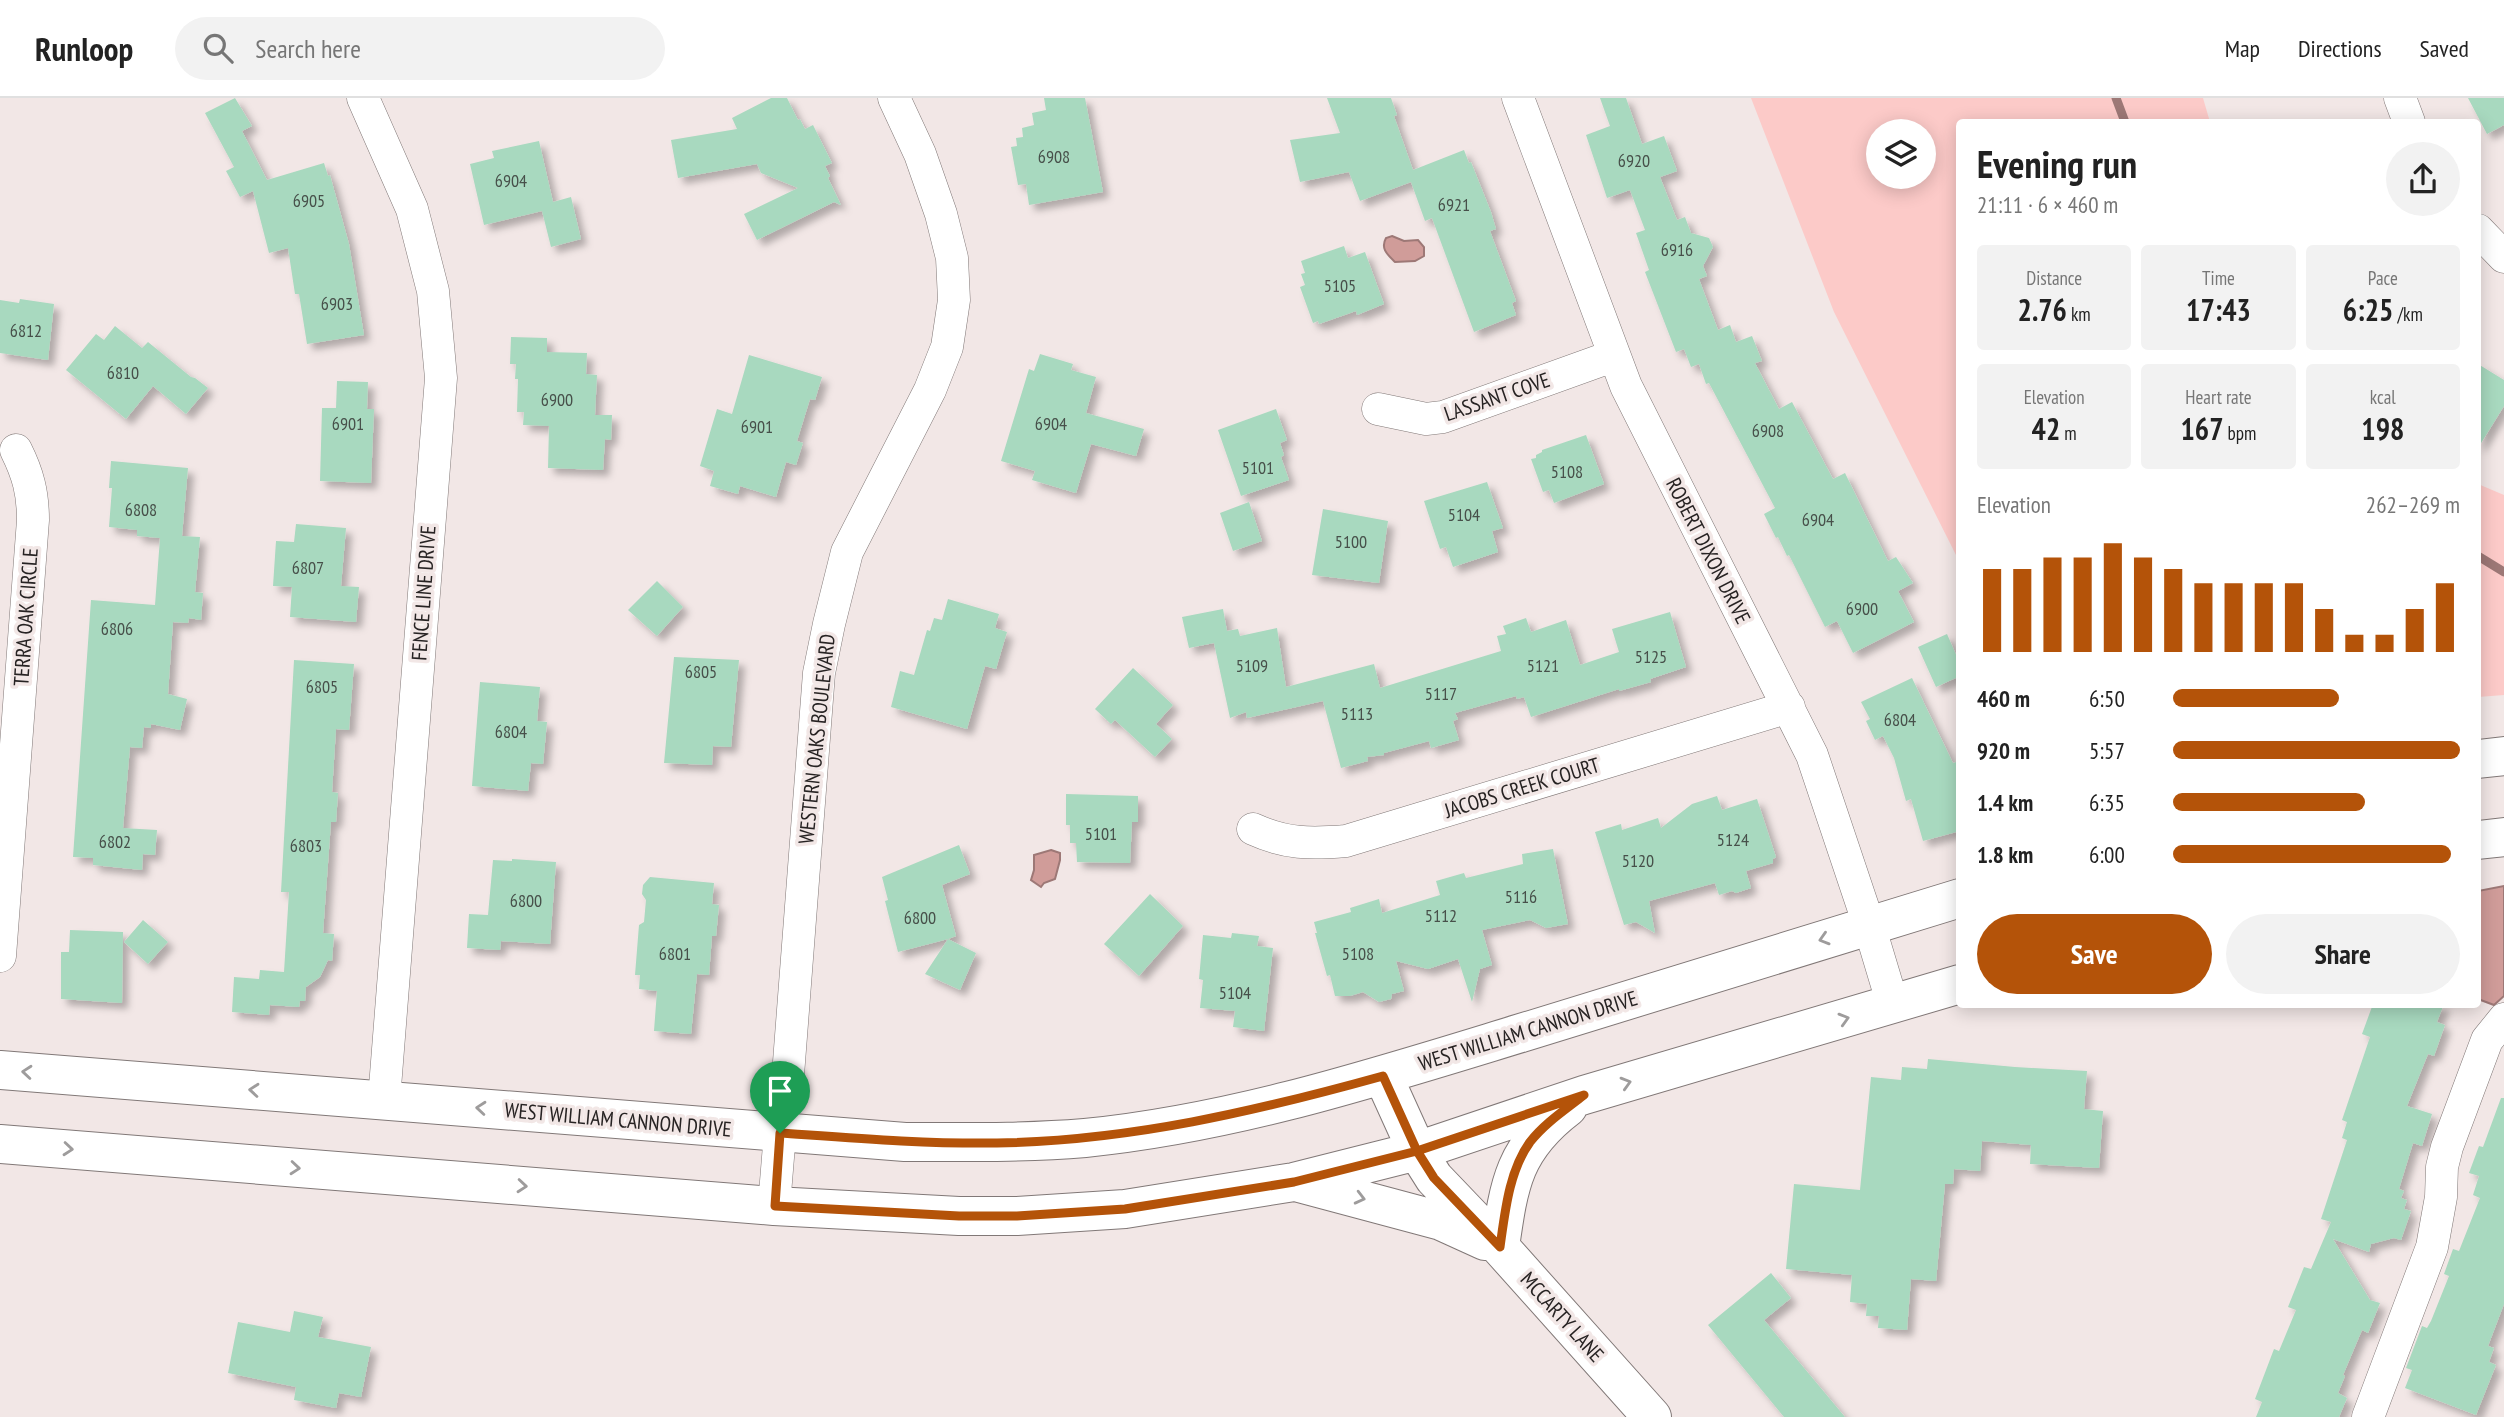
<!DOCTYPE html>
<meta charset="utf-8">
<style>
:root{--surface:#fff;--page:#f2f2f2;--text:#222;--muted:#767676;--line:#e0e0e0;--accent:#b45309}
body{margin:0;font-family:"PT Sans Narrow",sans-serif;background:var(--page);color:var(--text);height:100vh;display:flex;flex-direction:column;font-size:26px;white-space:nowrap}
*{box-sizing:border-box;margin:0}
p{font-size:23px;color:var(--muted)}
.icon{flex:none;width:38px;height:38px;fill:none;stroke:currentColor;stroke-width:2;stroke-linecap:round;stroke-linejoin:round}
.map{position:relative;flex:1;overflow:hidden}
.panel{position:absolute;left:1956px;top:21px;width:525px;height:889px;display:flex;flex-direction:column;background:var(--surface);border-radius:7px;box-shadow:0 4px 18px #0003}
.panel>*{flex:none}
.controls{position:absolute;left:1866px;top:21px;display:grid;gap:14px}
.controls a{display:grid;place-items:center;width:70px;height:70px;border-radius:50%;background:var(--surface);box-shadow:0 4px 18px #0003;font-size:35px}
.pin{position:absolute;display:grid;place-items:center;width:60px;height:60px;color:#fff;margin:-72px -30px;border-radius:50% 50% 50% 0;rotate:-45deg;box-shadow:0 0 7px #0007}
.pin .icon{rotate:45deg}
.round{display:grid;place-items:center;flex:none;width:74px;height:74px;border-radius:37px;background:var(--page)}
.head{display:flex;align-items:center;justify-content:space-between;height:119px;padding:0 21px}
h1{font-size:38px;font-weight:800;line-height:52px}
.stats{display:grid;grid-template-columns:repeat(3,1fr);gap:10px;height:119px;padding:7px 21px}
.stats div{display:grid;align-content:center;border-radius:7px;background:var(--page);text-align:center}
.stats b{font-size:30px;font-weight:800}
.stats small{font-size:19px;font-weight:400}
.stats p{font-size:19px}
.chart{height:196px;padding:14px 21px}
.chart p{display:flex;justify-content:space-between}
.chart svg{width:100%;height:126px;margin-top:7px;stroke:var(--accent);stroke-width:6}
.action{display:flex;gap:14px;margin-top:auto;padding:14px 21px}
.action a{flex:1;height:80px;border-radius:42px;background:var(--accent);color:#fff;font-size:28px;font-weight:800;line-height:80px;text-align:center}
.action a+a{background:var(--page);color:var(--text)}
ul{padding:0 21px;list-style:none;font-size:23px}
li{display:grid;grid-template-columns:112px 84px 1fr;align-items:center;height:52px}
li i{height:18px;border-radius:9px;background:var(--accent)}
header{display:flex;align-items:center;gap:42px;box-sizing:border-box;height:98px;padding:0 35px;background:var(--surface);border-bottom:2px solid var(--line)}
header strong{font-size:33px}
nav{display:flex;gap:38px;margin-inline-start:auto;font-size:24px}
.search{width:490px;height:63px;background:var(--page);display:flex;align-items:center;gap:18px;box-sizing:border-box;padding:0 24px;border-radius:38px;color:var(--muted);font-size:26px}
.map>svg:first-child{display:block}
</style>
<header>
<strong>Runloop</strong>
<div class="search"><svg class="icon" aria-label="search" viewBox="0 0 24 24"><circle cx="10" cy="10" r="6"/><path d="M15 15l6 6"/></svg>Search here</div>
<nav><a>Map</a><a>Directions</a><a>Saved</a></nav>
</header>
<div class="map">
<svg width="2504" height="1319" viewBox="0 0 2504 1319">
<defs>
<filter id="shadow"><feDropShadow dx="6" dy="6" stdDeviation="3.5" flood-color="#0004"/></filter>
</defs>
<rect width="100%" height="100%" fill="#f2e7e6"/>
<path fill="#fccac8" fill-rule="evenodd" d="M 1751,0 L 2203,0 L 2210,24 L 1960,24 L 1960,465 L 1834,214 ZM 1878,33 L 1923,33 L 1923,79 L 1878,79 Z
M 2478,386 L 2504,397 L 2504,597 L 2478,599 Z"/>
<path fill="#d09c99" stroke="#9d7876" stroke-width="2" d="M 1392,138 L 1404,143 L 1418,142 L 1424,149 L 1424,158 L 1415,163 L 1395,164 C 1388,157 1380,151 1386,140 Z
M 1051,752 L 1060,755 L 1060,762 L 1055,781 L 1044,785 L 1041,789 L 1031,782 L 1034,772 L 1034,757 Z
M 2504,788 L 2504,898 L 2494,907 L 2478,901 L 2478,793 Z"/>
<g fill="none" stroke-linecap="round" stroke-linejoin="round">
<path stroke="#9d7876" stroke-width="9" d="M 2116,0 L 2125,24
M 2478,458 L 2504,474"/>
</g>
<path fill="#a8d9bf" filter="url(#shadow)" d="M 235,0 L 252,28 L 242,33 L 267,82 L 324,65 L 328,78 L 330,77 L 349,146 L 364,237 L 307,246 L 299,196 L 295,196 L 288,150 L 269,155 L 253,93 L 240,99 L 226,73 L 234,69 L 205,15 Z
M 771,0 L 787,0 L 798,22 L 800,21 L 805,31 L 813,27 L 832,65 L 825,68 L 830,78 L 828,80 L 841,107 L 834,104 L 757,142 L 744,116 L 798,90 L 761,75 L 757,66 L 678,80 L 671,42 L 737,31 L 732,20 Z
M 1044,0 L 1085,0 L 1103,94 L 1029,107 L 1026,86 L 1018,87 L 1011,49 L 1017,48 L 1016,40 L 1023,39 L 1022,30 L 1034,27 L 1032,15 L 1046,12 Z
M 1327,0 L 1391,0 L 1397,17 L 1394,18 L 1413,72 L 1464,52 L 1469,65 L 1471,64 L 1491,114 L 1496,131 L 1490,133 L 1516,203 L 1512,205 L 1516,217 L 1474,234 L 1432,120 L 1425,123 L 1411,84 L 1360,103 L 1349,74 L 1300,84 L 1290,42 L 1340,35 Z
M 1600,0 L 1626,0 L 1642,46 L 1664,38 L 1677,73 L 1660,79 L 1677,122 L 1685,119 L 1691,135 L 1709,140 L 1713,149 L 1703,168 L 1707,178 L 1699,181 L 1718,232 L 1730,227 L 1736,244 L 1752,238 L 1762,263 L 1755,265 L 1779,311 L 1792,304 L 1833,381 L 1845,375 L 1888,463 L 1896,459 L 1913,485 L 1898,493 L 1914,524 L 1853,555 L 1837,523 L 1825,529 L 1789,457 L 1787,458 L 1778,439 L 1776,440 L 1764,416 L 1775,410 L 1709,285 L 1706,286 L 1699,266 L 1691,269 L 1684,251 L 1676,254 L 1645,174 L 1649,172 L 1636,135 L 1645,132 L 1630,92 L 1607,100 L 1586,37 L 1610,28 Z
M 2468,0 L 2504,0 L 2504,27 L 2487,36 Z
M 539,43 L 553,104 L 571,99 L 581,141 L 551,149 L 542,113 L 484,127 L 470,66 L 494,60 L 492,53 Z
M 1344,148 L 1348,160 L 1365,154 L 1384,206 L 1357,217 L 1356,213 L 1319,226 L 1318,223 L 1313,225 L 1300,189 L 1305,187 L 1301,176 L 1305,175 L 1301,163 Z
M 20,201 L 54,206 L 48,262 L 0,255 L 0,202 L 19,205 Z
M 115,228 L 142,250 L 148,244 L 191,279 L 195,280 L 208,290 L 186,316 L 153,288 L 126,321 L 66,272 L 96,236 L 104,242 Z
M 511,239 L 547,240 L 547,254 L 587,255 L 586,276 L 597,277 L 595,317 L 612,317 L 611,342 L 605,341 L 603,372 L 548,370 L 549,328 L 523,327 L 524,314 L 517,314 L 518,281 L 515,281 L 516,266 L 510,266 Z
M 1040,256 L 1073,266 L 1071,272 L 1096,279 L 1086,315 L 1144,331 L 1136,358 L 1091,346 L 1076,395 L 1032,382 L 1035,373 L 1001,363 L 1029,271 L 1034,273 Z
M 749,257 L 822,279 L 815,302 L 810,301 L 797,343 L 803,345 L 796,367 L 786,364 L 776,399 L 740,388 L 738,396 L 710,388 L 714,373 L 700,368 L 717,311 L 732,316 Z
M 2478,266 L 2504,282 L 2504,308 L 2478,350 Z
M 337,283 L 368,284 L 367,311 L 374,311 L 371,385 L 320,383 L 322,310 L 336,310 Z
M 1276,311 L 1287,342 L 1280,345 L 1284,357 L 1281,359 L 1289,382 L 1241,398 L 1218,332 Z
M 1586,337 L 1604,386 L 1554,405 L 1549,392 L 1543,394 L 1531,361 L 1536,360 L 1536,357 L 1542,354 L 1542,352 Z
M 111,363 L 188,370 L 182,438 L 200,439 L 195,494 L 203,495 L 201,522 L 189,520 L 188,525 L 173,524 L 168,596 L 187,601 L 180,632 L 151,626 L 151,630 L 144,629 L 142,650 L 130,649 L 123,730 L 157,732 L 155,757 L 143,756 L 142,772 L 93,767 L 93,760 L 73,759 L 91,502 L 155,507 L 160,440 L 137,438 L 137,432 L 109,429 L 112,390 L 109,390 Z
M 1487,384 L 1503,430 L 1492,433 L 1498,454 L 1453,469 L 1446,449 L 1440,451 L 1424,403 Z
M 1249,404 L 1262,443 L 1233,453 L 1220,415 Z
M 1323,411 L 1388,423 L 1379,485 L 1312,477 Z
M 296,426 L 346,430 L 341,488 L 359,489 L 356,524 L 290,519 L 292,489 L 273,488 L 276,443 L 294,444 Z
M 657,483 L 683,509 L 657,538 L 628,512 Z
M 948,501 L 999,516 L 995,530 L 1007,534 L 996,571 L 985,568 L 967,631 L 891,609 L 900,573 L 914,577 L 927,532 L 930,533 L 934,520 L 942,522 Z
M 1223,511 L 1227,533 L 1238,531 L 1240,538 L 1277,530 L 1286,589 L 1374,566 L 1380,590 L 1501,553 L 1497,538 L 1506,536 L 1503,528 L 1526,520 L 1531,534 L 1566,522 L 1580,567 L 1619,554 L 1612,531 L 1670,514 L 1686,569 L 1650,581 L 1651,584 L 1619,593 L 1619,591 L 1531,619 L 1524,599 L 1517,601 L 1516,598 L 1455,615 L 1458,621 L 1453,623 L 1459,642 L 1431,650 L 1429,643 L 1384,655 L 1384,657 L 1367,659 L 1368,663 L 1341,670 L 1323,603 L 1247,620 L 1246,614 L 1230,620 L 1214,545 L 1189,550 L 1182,519 Z
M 1947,536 L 1960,566 L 1960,578 L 1936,589 L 1918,549 Z
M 674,559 L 739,562 L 731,649 L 713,648 L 712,667 L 664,665 Z
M 294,562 L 354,566 L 349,632 L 336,631 L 332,694 L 338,695 L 336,724 L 331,724 L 323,835 L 334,836 L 332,863 L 328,862 L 320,879 L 306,889 L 305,903 L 300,903 L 299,909 L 270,907 L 269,917 L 232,914 L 234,879 L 259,881 L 260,872 L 284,874 L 289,794 L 281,794 Z
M 1133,570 L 1173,607 L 1156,626 L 1172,641 L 1155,659 L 1115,622 L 1111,626 L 1095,611 Z
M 1912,580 L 1953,665 L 1960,663 L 1960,733 L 1923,743 L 1911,701 L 1906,703 L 1894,660 L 1883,638 L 1875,642 L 1866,623 L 1870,621 L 1861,604 Z
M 480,584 L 540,589 L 537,623 L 547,624 L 543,666 L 531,665 L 528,693 L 472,688 Z
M 1066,696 L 1138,698 L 1138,724 L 1132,724 L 1130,765 L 1077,764 L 1076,745 L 1070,745 L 1070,727 L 1066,727 Z
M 1717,698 L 1722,712 L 1757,701 L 1776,759 L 1773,761 L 1773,765 L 1746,773 L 1751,790 L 1736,795 L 1732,793 L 1719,797 L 1715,785 L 1649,803 L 1655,835 L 1636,824 L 1624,827 L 1595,734 L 1621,726 L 1622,732 L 1658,720 L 1661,730 L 1692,706 Z
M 959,747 L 970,776 L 942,787 L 956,838 L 948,841 L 976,855 L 960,892 L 925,876 L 948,841 L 898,854 L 885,803 L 888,802 L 882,779 Z
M 1553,751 L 1568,826 L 1546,830 L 1530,822 L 1482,832 L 1492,867 L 1480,871 L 1472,904 L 1458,861 L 1428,871 L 1396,863 L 1404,893 L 1392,896 L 1391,901 L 1379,904 L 1363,894 L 1350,898 L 1335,898 L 1330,877 L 1327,878 L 1315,835 L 1317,835 L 1314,824 L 1351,814 L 1350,810 L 1379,801 L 1382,815 L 1440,797 L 1436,783 L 1464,775 L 1466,780 L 1523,766 L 1522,756 Z
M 512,761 L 556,764 L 550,846 L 501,843 L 500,852 L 467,850 L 469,816 L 488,817 L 493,762 L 512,763 Z
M 650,779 L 714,785 L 712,806 L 719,807 L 716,838 L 712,838 L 709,877 L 697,876 L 691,936 L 654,933 L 657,893 L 639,891 L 640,877 L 635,877 L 639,827 L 644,824 L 646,802 L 642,796 L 643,787 Z
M 1150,796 L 1183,828 L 1139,878 L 1104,846 Z
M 143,822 L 168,844 L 148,866 L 124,844 Z
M 70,832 L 123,834 L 122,905 L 61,901 L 61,854 L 69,854 Z
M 1232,835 L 1259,838 L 1257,848 L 1273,850 L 1264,933 L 1233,929 L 1235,913 L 1200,910 L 1203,882 L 1199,881 L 1203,837 L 1231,840 Z
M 2373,906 L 2444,906 L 2437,924 L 2445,927 L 2434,958 L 2428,956 L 2407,1008 L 2432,1016 L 2422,1048 L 2413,1045 L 2399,1091 L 2404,1093 L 2401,1100 L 2407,1102 L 2404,1111 L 2411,1113 L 2401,1142 L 2394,1140 L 2371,1146 L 2369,1154 L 2333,1141 L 2370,1202 L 2380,1205 L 2368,1235 L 2362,1232 L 2343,1277 L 2345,1278 L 2338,1295 L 2347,1300 L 2339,1319 L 2256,1319 L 2262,1304 L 2255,1301 L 2274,1251 L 2279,1253 L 2296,1212 L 2288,1209 L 2304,1169 L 2311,1171 L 2331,1124 L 2321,1121 L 2347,1042 L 2342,1040 L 2347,1024 L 2342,1022 L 2370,939 L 2362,936 Z
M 1928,961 L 2015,969 L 2087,973 L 2084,1011 L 2103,1013 L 2099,1070 L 2030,1066 L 2031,1047 L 1982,1043 L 1980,1073 L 1954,1071 L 1953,1086 L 1945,1086 L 1936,1183 L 1911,1181 L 1907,1232 L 1878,1230 L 1879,1218 L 1866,1218 L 1867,1206 L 1850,1204 L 1852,1177 L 1786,1171 L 1794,1086 L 1860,1092 L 1871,979 L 1901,982 L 1902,969 L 1927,971 Z
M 2501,1000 L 2504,1000 L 2504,1206 L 2488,1248 L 2494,1250 L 2489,1264 L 2496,1267 L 2476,1317 L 2405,1290 L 2412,1272 L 2406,1270 L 2422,1228 L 2427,1230 L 2431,1223 L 2449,1178 L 2444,1176 L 2453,1151 L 2459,1153 L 2480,1100 L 2473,1097 L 2479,1078 L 2469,1075 L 2479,1048 L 2483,1049 Z
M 1771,1175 L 1791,1200 L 1764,1222 L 1845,1319 L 1784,1319 L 1708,1227 Z
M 294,1213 L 323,1219 L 318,1239 L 371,1249 L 361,1299 L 339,1295 L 336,1310 L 294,1302 L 296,1289 L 228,1275 L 238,1224 L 290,1234 Z"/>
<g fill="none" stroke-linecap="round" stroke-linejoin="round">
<g stroke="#817877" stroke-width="33">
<path id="street" d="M 363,0 L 412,111 L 433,193 L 441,280 L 384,1002
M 1518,0 L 1626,288 L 1812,657 L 1869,827 L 1893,907
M 2400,0 L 2409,24
M 2478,132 L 2504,159
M 1378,311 L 1426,321 L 1443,319 L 1613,258
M 1253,731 C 1286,746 1310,746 1346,743 L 1789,609
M 0,858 L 33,422 C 33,395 28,376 16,352
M 774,1108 L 780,1035 L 787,990 L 819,575 L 829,526 L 847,454 L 930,292 L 947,249 L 954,202 L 952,160 L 941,116 L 920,56 L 894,0
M 2368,1319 L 2432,1149 L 2441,1099 L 2442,1069 L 2447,1049 L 2487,942 L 2504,921"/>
</g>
<g stroke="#817877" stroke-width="40">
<path id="secondary" d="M 2478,661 L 2504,658
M 2478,742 L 2504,739
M 0,972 L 905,1044 C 965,1044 1025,1045 1085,1040 C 1235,1025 1377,979 1521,935 C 1667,890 1813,844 1960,800
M 1383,978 L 1417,1053 L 1434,1080 L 1500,1149 L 1652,1319
M 0,1046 L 774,1108 L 959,1118 L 1017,1118 L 1125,1111 L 1294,1084 L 1417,1053 L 1584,997 L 1960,886
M 1299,1085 L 1441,1123 L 1485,1143
M 1500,1149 C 1509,1085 1514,1050 1568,1009"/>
</g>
<use href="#street" stroke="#fff" stroke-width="32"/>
<use href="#secondary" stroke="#fff" stroke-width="38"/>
</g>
<defs><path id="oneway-chevron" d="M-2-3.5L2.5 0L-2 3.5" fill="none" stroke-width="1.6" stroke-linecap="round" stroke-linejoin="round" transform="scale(1.75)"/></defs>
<g stroke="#9e9c9c">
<use href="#oneway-chevron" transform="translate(1824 841) rotate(163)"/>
<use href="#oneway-chevron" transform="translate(1844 921) rotate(-16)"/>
<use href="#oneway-chevron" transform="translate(27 974) rotate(-175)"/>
<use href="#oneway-chevron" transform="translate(1626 985) rotate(-16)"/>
<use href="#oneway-chevron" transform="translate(254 992) rotate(-175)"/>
<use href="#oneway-chevron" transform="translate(481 1010) rotate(-175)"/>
<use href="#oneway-chevron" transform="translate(68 1051) rotate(5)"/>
<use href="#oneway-chevron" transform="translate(295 1070) rotate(5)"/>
<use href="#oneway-chevron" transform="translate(522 1088) rotate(5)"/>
<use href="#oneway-chevron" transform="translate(1360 1100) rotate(14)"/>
</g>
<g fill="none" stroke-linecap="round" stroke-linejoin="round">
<g stroke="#fff" stroke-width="14">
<path id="route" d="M 780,1035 L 775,1108 L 959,1118 L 1017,1118 L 1125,1111 L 1294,1084 L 1417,1053 L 1584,997 C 1565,1012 1545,1025 1530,1044 C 1509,1073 1505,1114 1500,1149 L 1434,1080 L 1417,1053 L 1383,978 C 1257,1013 1129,1043 997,1045 C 925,1046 852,1040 780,1035"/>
</g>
<use href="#route" stroke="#b45309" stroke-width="9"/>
</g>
<g text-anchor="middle" stroke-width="7" stroke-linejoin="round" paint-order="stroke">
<g font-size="18" fill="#47504a">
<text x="1054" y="65">6908</text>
<text x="1634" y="69">6920</text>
<text x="511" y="89">6904</text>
<text x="309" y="109">6905</text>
<text x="1454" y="113">6921</text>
<text x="1677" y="158">6916</text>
<text x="1340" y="194">5105</text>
<text x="337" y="212">6903</text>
<text x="26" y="239">6812</text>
<text x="123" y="281">6810</text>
<text x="557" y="308">6900</text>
<text x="348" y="332">6901</text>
<text x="1051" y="332">6904</text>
<text x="757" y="335">6901</text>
<text x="1768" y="339">6908</text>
<text x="1258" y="376">5101</text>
<text x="1567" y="380">5108</text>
<text x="141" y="418">6808</text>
<text x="1464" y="423">5104</text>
<text x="1818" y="428">6904</text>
<text x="1351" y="450">5100</text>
<text x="308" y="476">6807</text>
<text x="1862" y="517">6900</text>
<text x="117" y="537">6806</text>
<text x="1651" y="565">5125</text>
<text x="1252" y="574">5109</text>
<text x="1543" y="574">5121</text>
<text x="701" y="580">6805</text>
<text x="322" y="595">6805</text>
<text x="1441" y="602">5117</text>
<text x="1357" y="622">5113</text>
<text x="1900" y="628">6804</text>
<text x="511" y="640">6804</text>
<text x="1101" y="742">5101</text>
<text x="1733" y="748">5124</text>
<text x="115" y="750">6802</text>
<text x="306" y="754">6803</text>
<text x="1638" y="769">5120</text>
<text x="1521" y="805">5116</text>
<text x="526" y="809">6800</text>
<text x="1441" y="824">5112</text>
<text x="920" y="826">6800</text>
<text x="675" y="862">6801</text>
<text x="1358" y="862">5108</text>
<text x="1235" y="901">5104</text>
</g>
<g font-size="21" fill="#272323" stroke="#f2e7e6">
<text transform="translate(1497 299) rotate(-19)" y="7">LASSANT COVE</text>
<text transform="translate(1708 453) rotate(63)" y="7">ROBERT DIXON DRIVE</text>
<text transform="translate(424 495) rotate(-86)" y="7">FENCE LINE DRIVE</text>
<text transform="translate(26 519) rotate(-86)" y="7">TERRA OAK CIRCLE</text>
<text transform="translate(817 641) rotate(-84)" y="7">WESTERN OAKS BOULEVARD</text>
<text transform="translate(1522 690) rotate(-17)" y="7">JACOBS CREEK COURT</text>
<text transform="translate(1528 933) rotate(-17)" y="7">WEST WILLIAM CANNON DRIVE</text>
<text transform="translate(618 1022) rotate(5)" y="7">WEST WILLIAM CANNON DRIVE</text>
<text transform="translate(1562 1219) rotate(48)" y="7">MCCARTY LANE</text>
</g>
</g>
</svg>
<div class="controls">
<a><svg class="icon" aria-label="layers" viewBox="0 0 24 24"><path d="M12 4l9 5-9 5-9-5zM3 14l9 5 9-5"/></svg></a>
</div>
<div class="pin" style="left:780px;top:1035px;background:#1e9e55"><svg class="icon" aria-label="arrive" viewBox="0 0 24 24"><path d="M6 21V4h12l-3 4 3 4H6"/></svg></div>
<section class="panel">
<div class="head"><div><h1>Evening run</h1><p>21:11 · 6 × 460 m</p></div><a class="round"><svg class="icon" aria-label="share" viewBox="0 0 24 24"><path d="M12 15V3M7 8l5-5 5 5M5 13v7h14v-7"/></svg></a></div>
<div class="stats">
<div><p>Distance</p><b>2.76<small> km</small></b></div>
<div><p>Time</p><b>17:43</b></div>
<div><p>Pace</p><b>6:25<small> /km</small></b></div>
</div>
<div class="stats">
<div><p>Elevation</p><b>42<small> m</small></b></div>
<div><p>Heart rate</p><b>167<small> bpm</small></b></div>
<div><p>kcal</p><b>198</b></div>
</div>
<div class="chart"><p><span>Elevation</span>262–269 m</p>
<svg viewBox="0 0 160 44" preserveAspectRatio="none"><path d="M5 44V15M15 44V15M25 44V11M35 44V11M45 44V6M55 44V11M65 44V15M75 44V20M85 44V20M95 44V20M105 44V20M115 44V29M125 44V38M135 44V38M145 44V29M155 44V20"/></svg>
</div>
<ul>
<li><b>460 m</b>6:50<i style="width:58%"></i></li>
<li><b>920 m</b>5:57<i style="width:100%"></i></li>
<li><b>1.4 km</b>6:35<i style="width:67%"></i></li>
<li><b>1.8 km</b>6:00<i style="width:97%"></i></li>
</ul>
<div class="action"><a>Save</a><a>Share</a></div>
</section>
</div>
